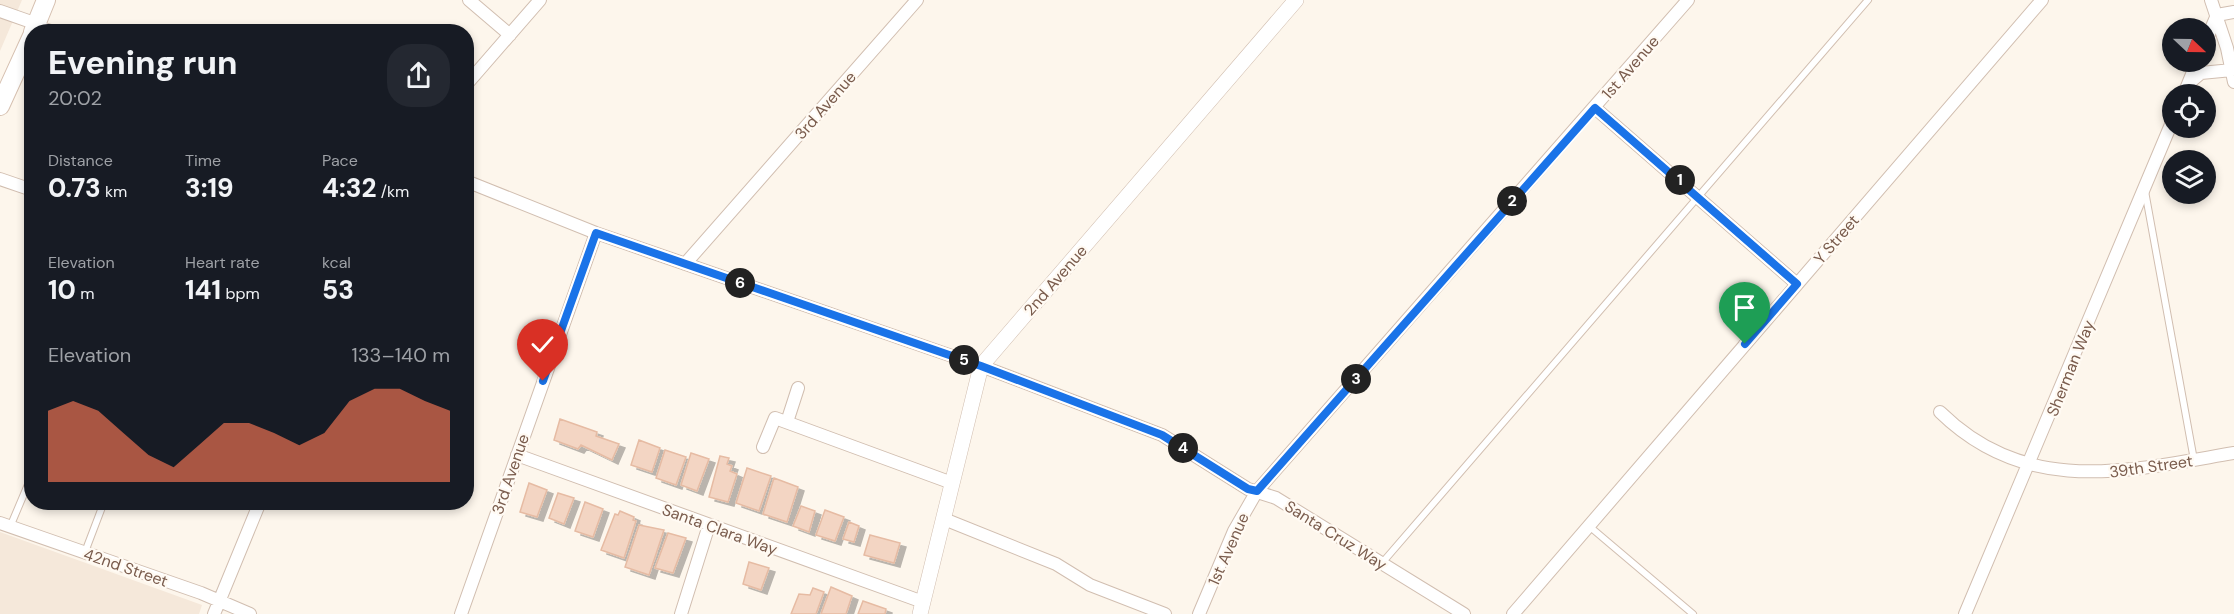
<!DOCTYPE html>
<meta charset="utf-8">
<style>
:root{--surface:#171b24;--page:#242831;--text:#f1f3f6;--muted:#9ea1a6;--accent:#e76f51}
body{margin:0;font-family:"DM Sans",sans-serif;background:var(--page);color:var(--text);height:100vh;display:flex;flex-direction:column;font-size:22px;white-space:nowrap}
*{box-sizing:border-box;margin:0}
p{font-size:20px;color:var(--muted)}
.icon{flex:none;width:33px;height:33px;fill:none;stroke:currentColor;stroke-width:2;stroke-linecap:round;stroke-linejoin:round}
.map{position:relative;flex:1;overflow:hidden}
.details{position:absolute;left:24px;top:24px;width:450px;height:486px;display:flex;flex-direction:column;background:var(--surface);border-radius:24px;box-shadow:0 3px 9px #0003}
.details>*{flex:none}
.needle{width:39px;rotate:112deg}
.fabs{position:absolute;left:2162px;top:18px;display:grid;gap:12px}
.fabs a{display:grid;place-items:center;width:54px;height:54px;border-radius:50%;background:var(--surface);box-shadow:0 3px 9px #0003;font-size:30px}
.pin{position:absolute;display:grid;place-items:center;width:51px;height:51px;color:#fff;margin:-62px -26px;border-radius:50% 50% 50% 0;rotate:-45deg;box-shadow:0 0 6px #0007}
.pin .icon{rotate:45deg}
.km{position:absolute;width:30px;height:30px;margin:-15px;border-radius:50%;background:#222;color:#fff;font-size:16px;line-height:30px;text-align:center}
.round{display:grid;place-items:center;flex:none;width:63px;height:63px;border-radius:24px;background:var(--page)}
.summary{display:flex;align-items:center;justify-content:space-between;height:102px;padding:0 24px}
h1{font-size:33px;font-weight:800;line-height:45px}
.stats{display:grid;grid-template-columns:repeat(3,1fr);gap:9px;height:102px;padding:6px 24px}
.stats div{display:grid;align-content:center}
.stats b{font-size:26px;font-weight:800}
.stats small{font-size:16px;font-weight:400}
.stats p{font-size:16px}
.chart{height:168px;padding:12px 24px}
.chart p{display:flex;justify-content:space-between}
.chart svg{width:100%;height:108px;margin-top:6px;fill:var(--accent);opacity:.7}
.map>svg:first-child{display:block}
</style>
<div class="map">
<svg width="2234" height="614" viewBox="0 0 2234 614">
<defs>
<filter id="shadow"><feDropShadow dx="6" dy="4" stdDeviation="0" flood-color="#0004"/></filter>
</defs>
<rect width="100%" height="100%" fill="#fdf6ec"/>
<path fill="#f5e8da" d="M 0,0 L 22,0 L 0,51 Z
M 0,532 L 202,605 L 199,614 L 0,614 Z"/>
<path fill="#f3d5c3" stroke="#e6bba3" stroke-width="1.5" filter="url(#shadow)" d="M 560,419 L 597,432 L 596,436 L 619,444 L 612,460 L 581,445 L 578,449 L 554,440 Z
M 639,440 L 660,448 L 652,472 L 631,465 Z
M 665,450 L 686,457 L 676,485 L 656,478 Z
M 691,453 L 709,459 L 697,491 L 681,485 Z
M 720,456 L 729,458 L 727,464 L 732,466 L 730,471 L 737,474 L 728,502 L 709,497 Z
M 747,468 L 771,476 L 759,511 L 736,503 Z
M 774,478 L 798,487 L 787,522 L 763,514 Z
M 529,483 L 547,490 L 537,517 L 520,512 Z
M 558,493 L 574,498 L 564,524 L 549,518 Z
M 585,502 L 603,509 L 593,537 L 575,531 Z
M 801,506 L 815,511 L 809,532 L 793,526 Z
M 825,510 L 844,517 L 835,541 L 816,535 Z
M 620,511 L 634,517 L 633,520 L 636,521 L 624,558 L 601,550 L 615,514 L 618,515 Z
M 849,522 L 859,526 L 854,542 L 843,539 Z
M 639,525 L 664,530 L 649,575 L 625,567 Z
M 668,533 L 686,538 L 673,573 L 655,568 Z
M 870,535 L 900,543 L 894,563 L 864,555 Z
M 749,562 L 769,568 L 761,590 L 743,584 Z
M 831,587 L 852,596 L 846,614 L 821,614 Z
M 813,588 L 824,592 L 816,614 L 791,614 L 799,594 L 810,595 Z
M 863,601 L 886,609 L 885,614 L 858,614 Z"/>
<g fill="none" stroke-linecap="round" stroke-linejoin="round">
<g stroke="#d1beb0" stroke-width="8">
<path id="service" d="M 37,24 L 66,32
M 2145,191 L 2194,460
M 1589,526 L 1693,614
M 10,527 L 32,475
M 85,552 L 104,502
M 1382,563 L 1868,0"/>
</g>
<g stroke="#d1beb0" stroke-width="14">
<path id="minor" d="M 469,0 L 510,35
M 2211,0 L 2227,48 L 2234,82
M 0,11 L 37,24
M 2217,15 L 2234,12
M 2205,43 L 2217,15
M 2188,84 L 2201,73 L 2232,70
M 466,85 L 540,0
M 2184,94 L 2197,62
M 1595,108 L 1797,284
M 0,179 L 32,190
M 466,181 L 596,233 L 981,366 L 1162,435 L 1248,489 L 1276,498 L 1464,614
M 685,264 L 917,0
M 1940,412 C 2027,497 2127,471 2234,453
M 787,422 L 798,388
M 763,447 L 775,418 L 952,483
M 517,455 L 923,602
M 944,519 L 1056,564 L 1090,585 L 1165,614
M 0,523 L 201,593 L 250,614
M 214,614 L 260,502
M 461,614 L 596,233
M 681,614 L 709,525
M 1199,614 L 1234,531 L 1257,491 L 1688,0
M 1513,614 L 2042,0
M 1965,614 L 2172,122"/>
</g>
<g stroke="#d1beb0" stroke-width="16">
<path id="tertiary" d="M 920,614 L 981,366 L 1296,0"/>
</g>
<g stroke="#d6c0b0" stroke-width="20">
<path id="secondary" d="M 33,32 L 46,0
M 0,106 L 32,36"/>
</g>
<use href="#service" stroke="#fff" stroke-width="6"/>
<use href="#minor" stroke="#fff" stroke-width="12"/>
<use href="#tertiary" stroke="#fff" stroke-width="15"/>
<use href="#secondary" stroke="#fff" stroke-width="18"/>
</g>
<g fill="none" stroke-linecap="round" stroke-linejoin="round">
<g stroke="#fff" stroke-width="12">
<path id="route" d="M 543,381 L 596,233 L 981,366 L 1162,435 L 1248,489 L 1257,491 L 1595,108 L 1797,284 L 1745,344"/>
</g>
<use href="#route" stroke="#1a73e8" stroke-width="8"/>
</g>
<g text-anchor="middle" stroke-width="4.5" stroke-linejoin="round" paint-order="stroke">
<g font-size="16" fill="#7a5c4d" stroke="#fffaf3">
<text transform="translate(1630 67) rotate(-49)" y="6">1st Avenue</text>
<text transform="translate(825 105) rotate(-49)" y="6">3rd Avenue</text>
<text transform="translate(1836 239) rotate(-49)" y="6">Y Street</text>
<text transform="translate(1055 280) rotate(-49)" y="6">2nd Avenue</text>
<text transform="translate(2070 368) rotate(-68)" y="6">Sherman Way</text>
<text transform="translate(2151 466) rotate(-8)" y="6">39th Street</text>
<text transform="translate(510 474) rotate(-71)" y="6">3rd Avenue</text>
<text transform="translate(720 529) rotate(20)" y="6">Santa Clara Way</text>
<text transform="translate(1336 535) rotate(32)" y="6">Santa Cruz Way</text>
<text transform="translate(1228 549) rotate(-66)" y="6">1st Avenue</text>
<text transform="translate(126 567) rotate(19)" y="6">42nd Street</text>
</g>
</g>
</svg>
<div class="fabs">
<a><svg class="needle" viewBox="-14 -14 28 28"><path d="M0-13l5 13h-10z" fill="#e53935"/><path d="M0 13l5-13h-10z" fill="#9ea1a6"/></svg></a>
<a><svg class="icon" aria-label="locate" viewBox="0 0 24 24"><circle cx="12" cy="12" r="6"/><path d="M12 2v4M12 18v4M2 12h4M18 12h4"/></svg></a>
<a><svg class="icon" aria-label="layers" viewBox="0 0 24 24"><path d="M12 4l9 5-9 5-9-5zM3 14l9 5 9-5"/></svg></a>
</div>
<div class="pin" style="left:1745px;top:344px;background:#1e9e55"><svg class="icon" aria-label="arrive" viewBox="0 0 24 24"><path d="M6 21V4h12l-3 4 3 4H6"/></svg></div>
<div class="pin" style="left:543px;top:381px;background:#d93025"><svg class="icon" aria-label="check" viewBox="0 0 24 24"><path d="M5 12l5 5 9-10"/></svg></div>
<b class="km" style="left:1680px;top:180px">1</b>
<b class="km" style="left:1512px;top:201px">2</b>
<b class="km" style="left:1356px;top:379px">3</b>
<b class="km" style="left:1183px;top:448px">4</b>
<b class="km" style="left:964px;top:360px">5</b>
<b class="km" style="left:740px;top:283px">6</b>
<section class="details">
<div class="summary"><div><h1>Evening run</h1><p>20:02</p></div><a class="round"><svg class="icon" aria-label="share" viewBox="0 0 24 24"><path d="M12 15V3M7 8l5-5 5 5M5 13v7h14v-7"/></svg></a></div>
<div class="stats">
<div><p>Distance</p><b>0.73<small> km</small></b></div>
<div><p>Time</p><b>3:19</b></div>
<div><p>Pace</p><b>4:32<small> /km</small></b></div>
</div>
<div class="stats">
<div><p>Elevation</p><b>10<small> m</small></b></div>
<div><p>Heart rate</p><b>141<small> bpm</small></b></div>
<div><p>kcal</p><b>53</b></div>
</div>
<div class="chart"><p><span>Elevation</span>133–140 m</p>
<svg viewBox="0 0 160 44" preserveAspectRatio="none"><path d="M0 44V15L10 11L20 15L30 24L40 33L50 38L60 29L70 20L80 20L90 24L100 29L110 24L120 11L130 6L140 6L150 11L160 15V44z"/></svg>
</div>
</section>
</div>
